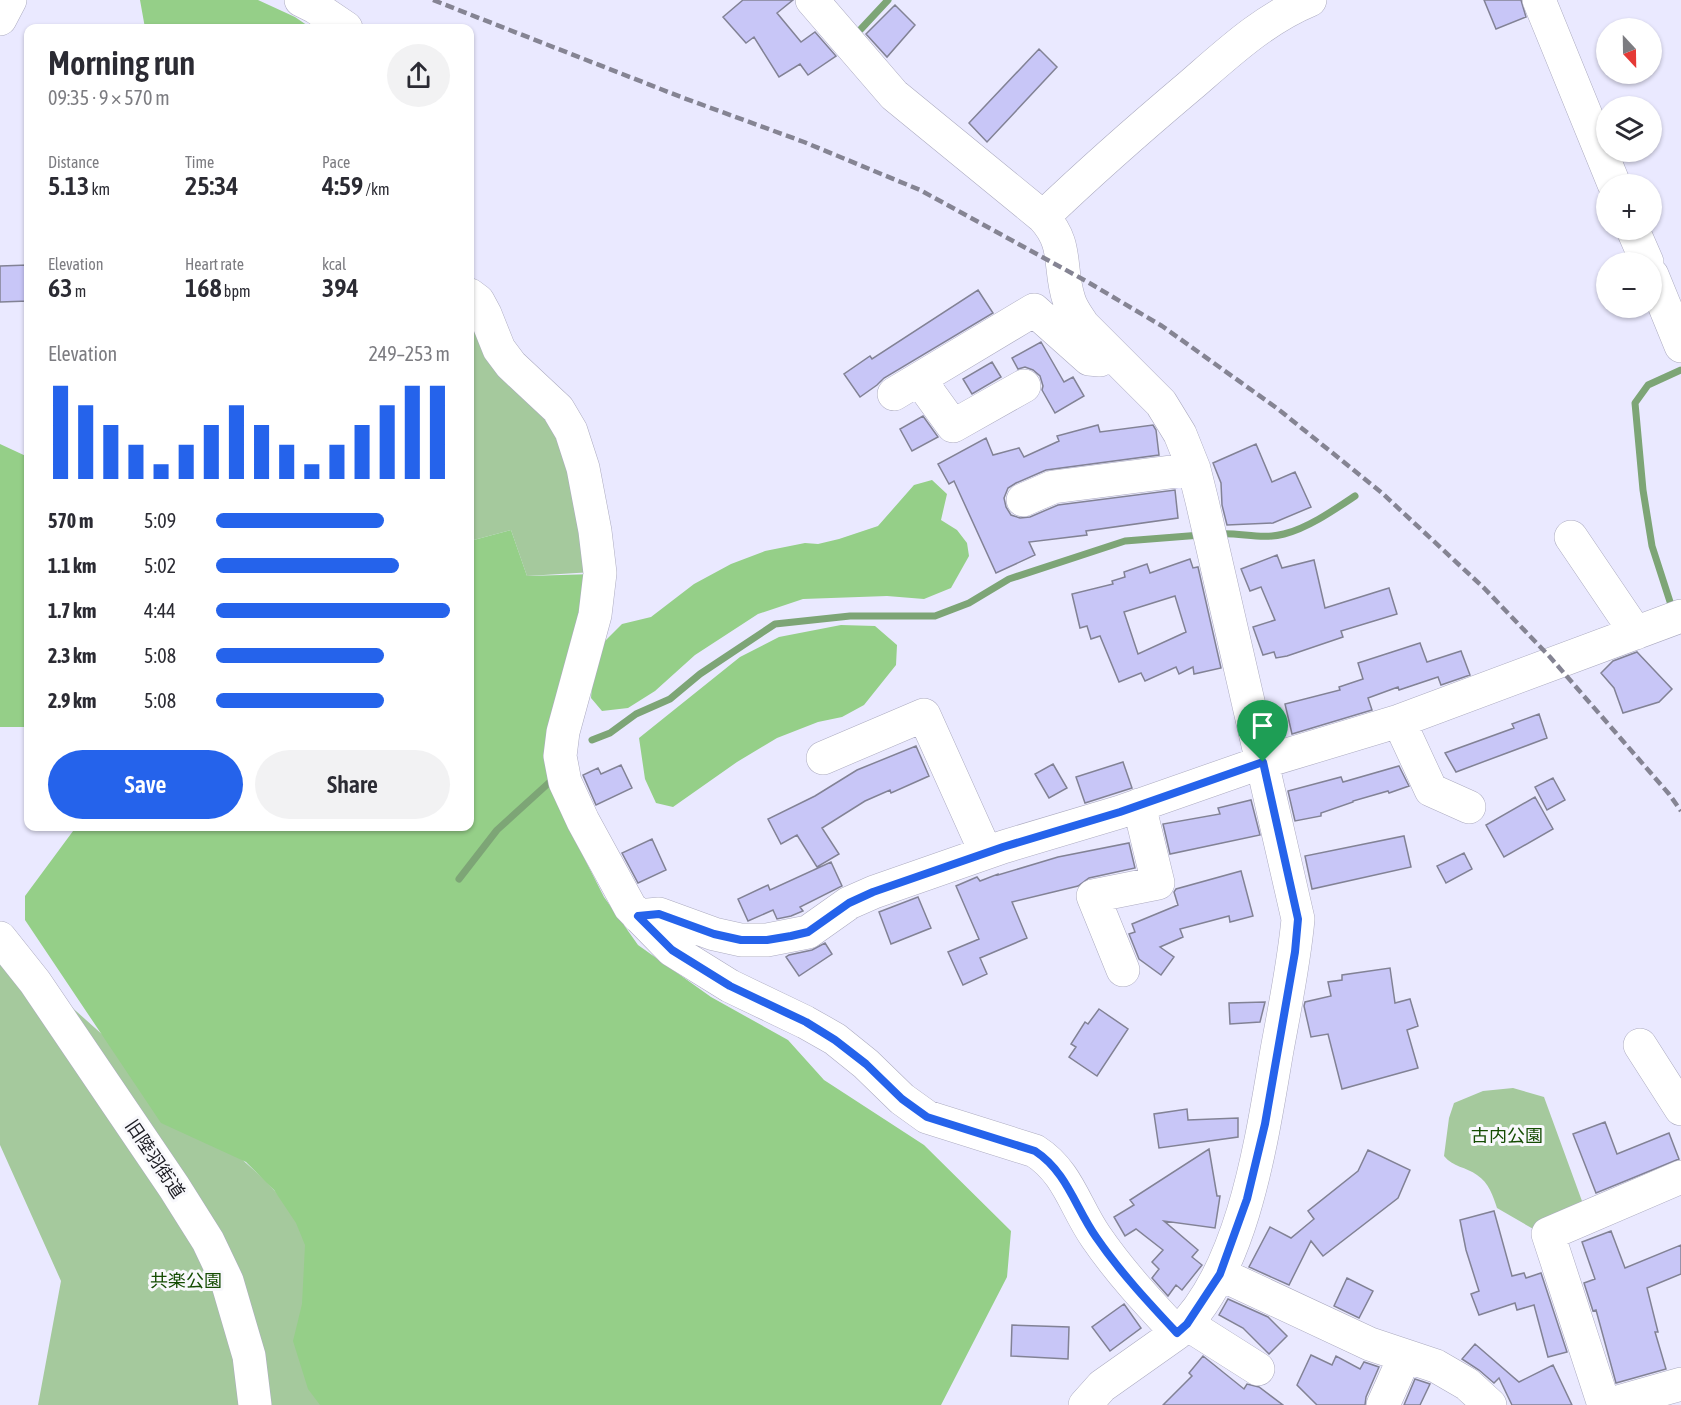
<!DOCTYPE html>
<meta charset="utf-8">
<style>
:root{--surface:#fff;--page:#f2f2f3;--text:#2b2b33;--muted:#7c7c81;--accent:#2563eb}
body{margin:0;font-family:"Asap Condensed","Noto Sans JP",sans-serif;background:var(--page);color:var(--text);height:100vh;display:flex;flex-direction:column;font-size:22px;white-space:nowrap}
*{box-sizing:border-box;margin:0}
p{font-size:20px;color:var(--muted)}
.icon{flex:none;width:33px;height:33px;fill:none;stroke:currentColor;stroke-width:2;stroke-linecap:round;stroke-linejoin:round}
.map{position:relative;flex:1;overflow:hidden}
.panel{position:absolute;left:24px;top:24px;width:450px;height:807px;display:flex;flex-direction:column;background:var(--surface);border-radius:12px;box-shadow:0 2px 4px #0004}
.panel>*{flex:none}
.needle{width:39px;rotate:158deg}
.tools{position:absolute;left:1596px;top:18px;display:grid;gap:12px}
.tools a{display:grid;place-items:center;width:66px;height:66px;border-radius:50%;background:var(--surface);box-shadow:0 2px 4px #0004;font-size:30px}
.pin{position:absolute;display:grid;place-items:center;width:51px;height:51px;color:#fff;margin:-62px -26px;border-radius:50% 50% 50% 0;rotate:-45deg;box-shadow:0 0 6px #0007}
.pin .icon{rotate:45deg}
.round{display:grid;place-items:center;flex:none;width:63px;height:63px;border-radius:32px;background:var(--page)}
.head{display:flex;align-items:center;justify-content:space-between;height:102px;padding:0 24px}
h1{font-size:33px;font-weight:600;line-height:45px}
.figures{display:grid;grid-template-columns:repeat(3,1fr);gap:9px;height:102px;padding:6px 24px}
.figures div{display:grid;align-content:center}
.figures b{font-size:26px;font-weight:600}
.figures small{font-size:16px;font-weight:400}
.figures p{font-size:16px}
.chart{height:168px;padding:12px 24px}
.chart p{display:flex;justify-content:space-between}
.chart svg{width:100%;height:108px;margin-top:6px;stroke:var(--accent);stroke-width:6}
.action{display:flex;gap:12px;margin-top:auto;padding:12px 24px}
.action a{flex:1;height:69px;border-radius:36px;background:var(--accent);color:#fff;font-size:24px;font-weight:600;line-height:69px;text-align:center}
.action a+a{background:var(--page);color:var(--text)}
ul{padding:0 24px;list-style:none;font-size:20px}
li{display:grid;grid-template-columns:96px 72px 1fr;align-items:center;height:45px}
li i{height:15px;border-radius:8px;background:var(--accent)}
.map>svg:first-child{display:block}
</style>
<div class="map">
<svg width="1681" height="1405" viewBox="0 0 1681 1405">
<rect width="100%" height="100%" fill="#eae9ff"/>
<path fill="#a5c99d" d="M 470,309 L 567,445 L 593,572 L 527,576 L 511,530 L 470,541 Z
M 0,943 L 266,1181 L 462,1405 L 38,1405 L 61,1281 L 0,1145 Z
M 1513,1088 L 1544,1097 L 1586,1212 L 1535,1230 L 1497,1208 C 1493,1196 1489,1183 1477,1175 C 1466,1167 1453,1167 1444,1156 L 1449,1118 L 1454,1103 L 1483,1091 Z"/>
<path fill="#95cf88" d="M 140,0 L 258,0 L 295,17 L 311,28 L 145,28 Z
M 0,444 L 28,457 L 28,727 L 0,727 Z
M 932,480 L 947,494 L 941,520 L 957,530 L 967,543 L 969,556 L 951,588 L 924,599 L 887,596 L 803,599 L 758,614 L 695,655 L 655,691 L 628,708 L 602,711 L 591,698 L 592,685 L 604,642 L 622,624 L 651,617 L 694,584 L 731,564 L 765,551 L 805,543 L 818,544 L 839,539 L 878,526 L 914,485 Z
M 511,530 L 527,576 L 595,574 L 568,826 L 604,897 L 638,945 L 711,997 L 788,1040 L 824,1080 L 924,1145 L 1011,1231 L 1007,1277 L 941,1405 L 320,1405 L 308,1389 L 293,1341 L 302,1304 L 305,1245 L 296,1223 L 274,1190 L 246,1162 L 161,1123 L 25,920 L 25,896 L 76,827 L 470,826 L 470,541 Z
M 841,625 L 875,626 L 897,645 L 896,665 L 864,705 L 842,717 L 818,722 L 777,738 L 737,762 L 673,807 L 656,803 L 645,779 L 639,738 L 740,657 L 779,637 Z"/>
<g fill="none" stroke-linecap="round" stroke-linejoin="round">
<path stroke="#7da576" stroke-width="7" d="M 861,29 L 888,0
M 1218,534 C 1239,532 1262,540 1284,534 C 1308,528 1334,510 1355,496
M 1673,611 L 1652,546 L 1643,490 L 1635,403 L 1648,385 L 1681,370
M 592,740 L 610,733 L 636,714 L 670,699 L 700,674 L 775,624 L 850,616 L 935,616 L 969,603 L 1009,579 L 1125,541 L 1201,535
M 459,879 L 497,830 L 552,780"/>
</g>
<path fill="#c8c6f7" stroke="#828295" stroke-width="1.5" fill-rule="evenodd" d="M 743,0 L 793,0 L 777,13 L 801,42 L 815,32 L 836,56 L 808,75 L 800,64 L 779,77 L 754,37 L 746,43 L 723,17 Z
M 1484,0 L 1521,0 L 1526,17 L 1496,29 Z
M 895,5 L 915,25 L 887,57 L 866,34 Z
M 1039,49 L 1057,67 L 987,142 L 969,123 Z
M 28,265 L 28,301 L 0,302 L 0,266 Z
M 978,290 L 993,313 L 884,378 L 877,385 L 860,397 L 844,374 L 870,356 L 872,359 Z
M 1041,342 L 1064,382 L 1073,377 L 1084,396 L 1055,413 L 1042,390 L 1043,386 L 1040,376 L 1033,370 L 1025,367 L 1018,369 L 1012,358 Z
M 992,362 L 1001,377 L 972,394 L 963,379 Z
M 923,416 L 938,437 L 912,451 L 900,429 Z
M 1098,425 L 1100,432 L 1153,425 L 1156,430 L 1159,455 L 1046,470 L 1016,483 L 1008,488 L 1004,498 L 1006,507 L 1011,515 L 1020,518 L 1030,517 L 1058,505 L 1175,490 L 1178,518 L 1086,531 L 1087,535 L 1029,542 L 1035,555 L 996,573 L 954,481 L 949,484 L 938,464 L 986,438 L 993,455 L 1019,448 L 1024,457 L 1059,441 L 1057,436 Z
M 1256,444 L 1272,482 L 1295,472 L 1311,507 L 1273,523 L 1227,525 L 1222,505 L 1221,483 L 1213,463 Z
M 1277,555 L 1282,568 L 1314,560 L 1325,608 L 1389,588 L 1397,614 L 1341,631 L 1343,637 L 1287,656 L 1276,658 L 1274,652 L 1263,655 L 1253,627 L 1275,620 L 1261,587 L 1250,591 L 1241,569 Z
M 1190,559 L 1193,568 L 1198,567 L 1221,668 L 1194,674 L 1193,667 L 1179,674 L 1176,667 L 1145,681 L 1141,673 L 1119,682 L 1100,636 L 1091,639 L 1087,626 L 1080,628 L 1072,594 L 1113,584 L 1112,581 L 1125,577 L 1124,572 L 1147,564 L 1150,573 ZM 1175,596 L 1186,632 L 1138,654 L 1124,612 Z
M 1420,643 L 1427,662 L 1461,651 L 1470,675 L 1441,685 L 1438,677 L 1399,690 L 1398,687 L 1368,698 L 1372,710 L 1292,734 L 1285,704 L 1340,690 L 1339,687 L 1363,679 L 1358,663 Z
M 1637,652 L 1672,689 L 1659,702 L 1623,713 L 1614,688 L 1601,673 L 1613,661 Z
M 1539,714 L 1547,738 L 1456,772 L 1445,753 L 1514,728 L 1512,724 Z
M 916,746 L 929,776 L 891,793 L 890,790 L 865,801 L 822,828 L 839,854 L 817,867 L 797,835 L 781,844 L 768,819 L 815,796 L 857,770 Z
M 1123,762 L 1132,788 L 1085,803 L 1076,777 Z
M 1053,764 L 1067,788 L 1049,798 L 1035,774 Z
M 621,765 L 632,788 L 596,805 L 583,775 L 598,768 L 601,774 Z
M 1399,766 L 1409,786 L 1389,793 L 1388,791 L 1353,801 L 1353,802 L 1321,813 L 1321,816 L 1295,821 L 1288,791 L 1341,777 L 1343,782 Z
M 1553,778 L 1565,800 L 1547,810 L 1535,787 Z
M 1535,797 L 1553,829 L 1504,857 L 1486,825 Z
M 1251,800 L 1260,835 L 1170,854 L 1163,824 L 1220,814 L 1218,808 Z
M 1404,836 L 1411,867 L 1312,889 L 1305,856 Z
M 652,839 L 666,870 L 638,883 L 622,853 Z
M 1129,843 L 1135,868 L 1089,878 L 1078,886 L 1012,902 L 1027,938 L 980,958 L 987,974 L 963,985 L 948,952 L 979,939 L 956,886 L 977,877 L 980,881 L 998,874 L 998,875 L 1058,857 Z
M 1464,853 L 1472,869 L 1446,883 L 1437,866 Z
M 831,862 L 842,886 L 800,907 L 803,911 L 791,916 L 777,919 L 773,910 L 748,921 L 738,899 L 768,885 L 770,890 Z
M 1241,871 L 1253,916 L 1230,922 L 1229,916 L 1180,929 L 1183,937 L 1160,947 L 1174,957 L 1161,975 L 1139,959 L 1129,934 L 1135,932 L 1132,924 L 1178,905 L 1174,892 L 1176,889 Z
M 918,897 L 931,928 L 891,944 L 879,912 Z
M 825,943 L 832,954 L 799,976 L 786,957 L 789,955 L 812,950 Z
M 1390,968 L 1395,1003 L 1410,999 L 1418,1026 L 1407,1030 L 1418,1068 L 1342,1089 L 1328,1034 L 1311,1037 L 1304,1006 L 1305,1002 L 1331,996 L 1328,982 L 1342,980 L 1342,975 Z
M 1265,1002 L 1260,1022 L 1230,1024 L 1229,1003 Z
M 1099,1009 L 1128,1029 L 1097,1076 L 1069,1057 L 1076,1047 L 1071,1044 L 1085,1022 L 1088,1024 Z
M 1187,1109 L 1188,1120 L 1238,1118 L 1238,1137 L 1159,1148 L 1154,1114 Z
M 1605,1122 L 1617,1154 L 1669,1133 L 1679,1159 L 1596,1193 L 1573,1134 Z
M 1209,1149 L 1217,1196 L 1220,1196 L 1215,1228 L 1164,1221 L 1198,1250 L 1192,1257 L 1202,1265 L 1182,1290 L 1176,1285 L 1168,1296 L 1152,1278 L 1159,1269 L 1152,1262 L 1163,1250 L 1136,1229 L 1125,1236 L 1114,1217 L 1134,1205 L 1130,1200 Z
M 1368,1150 L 1410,1170 L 1398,1198 L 1323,1256 L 1311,1241 L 1289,1285 L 1249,1267 L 1270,1227 L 1291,1238 L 1314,1219 L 1308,1211 L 1358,1171 Z
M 1494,1211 L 1512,1276 L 1524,1273 L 1526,1278 L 1541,1273 L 1567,1352 L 1548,1357 L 1534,1305 L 1517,1310 L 1515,1303 L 1479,1315 L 1471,1294 L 1479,1291 L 1466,1250 L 1460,1220 Z
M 1611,1231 L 1625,1268 L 1681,1245 L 1681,1274 L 1647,1288 L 1658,1332 L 1655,1332 L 1666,1369 L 1616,1383 L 1596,1310 L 1593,1311 L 1584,1283 L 1595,1279 L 1582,1242 Z
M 1347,1278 L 1373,1291 L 1359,1318 L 1334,1306 Z
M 1228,1299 L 1268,1317 L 1287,1336 L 1269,1354 L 1243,1328 L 1219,1315 Z
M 1124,1304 L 1141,1328 L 1110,1351 L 1092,1327 Z
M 1012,1325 L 1069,1327 L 1068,1359 L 1011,1356 Z
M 1475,1344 L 1519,1382 L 1553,1365 L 1572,1405 L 1512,1405 L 1499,1378 L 1494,1383 L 1479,1370 L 1462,1359 Z
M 1311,1355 L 1332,1365 L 1336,1356 L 1360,1369 L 1364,1362 L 1379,1367 L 1366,1397 L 1365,1405 L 1317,1405 L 1297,1385 Z
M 1203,1356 L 1244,1389 L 1247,1384 L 1259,1387 L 1283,1405 L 1163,1405 L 1192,1376 L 1189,1373 Z
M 1415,1379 L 1430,1384 L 1420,1405 L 1404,1405 Z"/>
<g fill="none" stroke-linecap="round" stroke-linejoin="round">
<g stroke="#acabc0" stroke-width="34">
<path id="minor" d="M 301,0 L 315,7 L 346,28
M 812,0 L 894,95 L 1043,217 C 1069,245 1058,267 1069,300 C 1072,310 1078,317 1083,325 L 1161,403 L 1180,434 L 1194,469 L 1202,501 L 1298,919 C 1294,963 1285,1006 1277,1050 C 1262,1137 1244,1271 1177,1333 L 1102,1386 L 1085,1405
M 1539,0 L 1614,184
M 0,19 L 10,0
M 1043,217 C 1091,171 1140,128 1191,85 C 1228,53 1264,19 1310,0
M 1633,230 L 1647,262
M 1652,275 L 1681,346
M 470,295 L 478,301 L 485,314 L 499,349 L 511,365 L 558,409 L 571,431 L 583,468 L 595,531 L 600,573 L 595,615 L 563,732 L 560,756 L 565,782 L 583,821 L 630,907 L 672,950 L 730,986 L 805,1022 L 835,1039 L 866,1064 L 902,1099 L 927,1117 L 1035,1151 C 1068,1172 1075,1207 1096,1237 C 1120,1272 1148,1302 1177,1333
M 919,379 L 953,426 L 1024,386
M 894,394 L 1034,310 L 1089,359 L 1100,360
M 1023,500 L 1053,487 L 1194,469
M 1571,537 L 1636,633
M 1399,721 L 1431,790 L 1469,807
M 823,758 L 924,715 L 986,853
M 638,916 L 659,914 L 714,934 L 741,940 L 767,940 L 808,932 L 849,903 L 874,892 L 1003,847 L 1120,812 L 1263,762 L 1399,721 L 1681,616
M 0,938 L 35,982 L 174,1187 L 208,1241 L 227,1281 L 249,1356 L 255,1405
M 1123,970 L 1093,896 L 1158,883 L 1139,805
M 1640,1045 L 1681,1109
M 1220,1274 L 1370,1344 L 1436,1366 L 1467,1384 L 1490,1405
M 1187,1324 L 1258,1369
M 1383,1405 L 1405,1356
M 1604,1405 L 1548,1234 L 1681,1177
M 1607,1405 L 1681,1384"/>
</g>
<use href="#minor" stroke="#fff" stroke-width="33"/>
<path stroke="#858493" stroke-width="4.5" stroke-dasharray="9 4.5" stroke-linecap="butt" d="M 433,0 L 681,97 L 804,142 L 920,190 L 1086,281 L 1162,326 L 1278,409 L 1382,493 L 1484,588 L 1550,657 L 1669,794 L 1681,811"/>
</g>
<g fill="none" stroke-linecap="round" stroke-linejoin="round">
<g stroke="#fff" stroke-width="12">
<path id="route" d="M 1263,762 L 1298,919 L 1295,952 L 1265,1124 L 1247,1199 L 1220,1274 L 1187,1324 L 1177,1333 C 1148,1302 1120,1272 1096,1237 C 1075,1207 1067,1172 1035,1151 L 927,1117 L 902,1099 L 866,1064 L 835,1040 L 806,1022 L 730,986 L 672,950 L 638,916 L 659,914 L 714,934 L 741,940 L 767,940 L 791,936 L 808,932 L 849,903 L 873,892 L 1003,847 L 1120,812 Z"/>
</g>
<use href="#route" stroke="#2563eb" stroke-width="8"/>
</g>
<g text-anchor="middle" stroke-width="6" stroke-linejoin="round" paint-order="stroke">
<g font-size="18" fill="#144c02" stroke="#f8f8fc">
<text x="1507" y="1142">古内公園</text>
<text x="186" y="1287">共楽公園</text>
</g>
<g font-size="18" fill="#1c1c23" stroke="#f8f8fc">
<text transform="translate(155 1159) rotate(56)" y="6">旧陸羽街道</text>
</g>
</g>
</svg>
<div class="tools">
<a><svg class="needle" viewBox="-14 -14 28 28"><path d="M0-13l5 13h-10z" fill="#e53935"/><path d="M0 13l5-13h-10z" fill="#7c7c81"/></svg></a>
<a><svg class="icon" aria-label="layers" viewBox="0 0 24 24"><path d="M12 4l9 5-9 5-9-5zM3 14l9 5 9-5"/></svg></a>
<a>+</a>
<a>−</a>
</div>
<div class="pin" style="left:1263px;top:762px;background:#1e9e55"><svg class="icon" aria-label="arrive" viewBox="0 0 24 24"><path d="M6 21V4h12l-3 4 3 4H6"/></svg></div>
<section class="panel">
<div class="head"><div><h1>Morning run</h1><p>09:35 · 9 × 570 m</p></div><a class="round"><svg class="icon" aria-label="share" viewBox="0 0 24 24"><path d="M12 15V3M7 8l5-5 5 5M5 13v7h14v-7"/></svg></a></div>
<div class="figures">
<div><p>Distance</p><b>5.13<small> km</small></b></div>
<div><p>Time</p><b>25:34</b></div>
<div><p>Pace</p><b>4:59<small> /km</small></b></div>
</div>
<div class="figures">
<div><p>Elevation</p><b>63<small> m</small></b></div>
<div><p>Heart rate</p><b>168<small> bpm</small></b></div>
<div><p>kcal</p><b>394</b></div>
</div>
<div class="chart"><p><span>Elevation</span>249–253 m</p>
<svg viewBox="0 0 160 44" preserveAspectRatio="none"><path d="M5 44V6M15 44V14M25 44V22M35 44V30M45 44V38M55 44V30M65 44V22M75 44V14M85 44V22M95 44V30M105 44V38M115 44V30M125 44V22M135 44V14M145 44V6M155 44V6"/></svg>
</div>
<ul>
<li><b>570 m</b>5:09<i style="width:72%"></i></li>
<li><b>1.1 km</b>5:02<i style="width:78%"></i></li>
<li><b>1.7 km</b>4:44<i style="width:100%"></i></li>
<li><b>2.3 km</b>5:08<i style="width:72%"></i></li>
<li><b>2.9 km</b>5:08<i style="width:72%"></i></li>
</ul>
<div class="action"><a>Save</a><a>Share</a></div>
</section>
</div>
